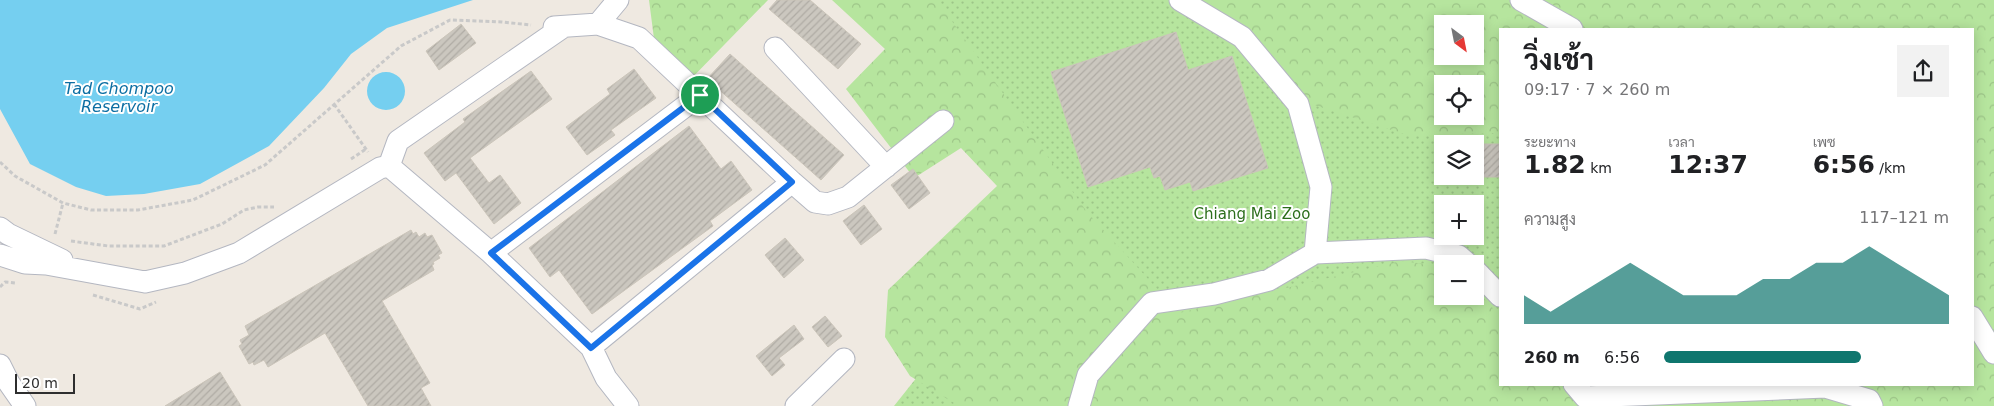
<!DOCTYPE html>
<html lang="th">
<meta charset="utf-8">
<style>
:root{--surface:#fff;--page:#f2f2f2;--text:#202124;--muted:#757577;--accent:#0f766e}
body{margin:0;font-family:"DejaVu Sans",Sarabun,sans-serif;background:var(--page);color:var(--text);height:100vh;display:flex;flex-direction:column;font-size:19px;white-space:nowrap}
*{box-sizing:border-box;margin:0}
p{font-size:16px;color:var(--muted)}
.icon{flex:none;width:28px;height:28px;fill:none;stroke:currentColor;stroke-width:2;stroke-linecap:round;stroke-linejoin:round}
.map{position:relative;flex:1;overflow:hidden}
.details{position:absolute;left:1499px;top:28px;width:475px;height:358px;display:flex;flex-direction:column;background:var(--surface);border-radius:0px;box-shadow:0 2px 12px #0003}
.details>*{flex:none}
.needle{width:32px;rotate:148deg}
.buttons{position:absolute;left:1434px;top:15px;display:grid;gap:10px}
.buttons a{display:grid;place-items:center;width:50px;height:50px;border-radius:0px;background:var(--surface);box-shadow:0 2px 12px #0003;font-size:25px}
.scale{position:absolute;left:15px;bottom:12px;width:60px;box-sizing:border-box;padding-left:5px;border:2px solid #2e2e2e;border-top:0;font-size:14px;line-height:18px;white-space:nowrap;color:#2e2e2e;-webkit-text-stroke:4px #fff;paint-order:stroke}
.pin{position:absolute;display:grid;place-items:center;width:42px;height:42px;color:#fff;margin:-21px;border:2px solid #fff;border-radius:50%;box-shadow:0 1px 5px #0007}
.round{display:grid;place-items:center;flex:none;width:52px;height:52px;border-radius:0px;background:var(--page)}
.head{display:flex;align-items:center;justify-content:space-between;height:85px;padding:0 25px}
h1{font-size:28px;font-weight:700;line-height:38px}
.stats{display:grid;grid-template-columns:repeat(3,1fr);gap:8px;height:85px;padding:5px 25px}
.stats div{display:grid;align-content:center}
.stats b{font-size:25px;font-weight:700}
.stats small{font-size:14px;font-weight:400}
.stats p{font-size:14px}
.chart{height:140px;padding:10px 25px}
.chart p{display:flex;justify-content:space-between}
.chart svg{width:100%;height:90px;margin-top:5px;fill:var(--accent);opacity:.7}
ul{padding:0 25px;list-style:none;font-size:16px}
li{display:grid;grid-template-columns:80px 60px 1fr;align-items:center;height:38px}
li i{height:12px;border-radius:6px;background:var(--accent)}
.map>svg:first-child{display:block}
</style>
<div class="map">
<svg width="1994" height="406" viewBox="0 0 1994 406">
<defs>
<pattern id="green-dots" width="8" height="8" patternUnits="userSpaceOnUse" patternTransform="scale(1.25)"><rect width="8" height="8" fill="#b6e59e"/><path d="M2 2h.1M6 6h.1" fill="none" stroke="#9dc588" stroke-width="1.8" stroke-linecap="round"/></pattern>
<pattern id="forest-crowns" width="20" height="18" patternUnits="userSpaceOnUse" patternTransform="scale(1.25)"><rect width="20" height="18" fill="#b6e59e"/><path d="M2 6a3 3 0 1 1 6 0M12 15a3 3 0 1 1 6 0" fill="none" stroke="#9dc588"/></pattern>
<pattern id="building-hatch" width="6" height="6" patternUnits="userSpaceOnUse" patternTransform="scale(1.25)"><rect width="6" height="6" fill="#cbc7bf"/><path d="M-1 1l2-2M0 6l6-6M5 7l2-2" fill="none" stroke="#afaba4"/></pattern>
</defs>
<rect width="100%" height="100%" fill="#efe9e1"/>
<path fill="url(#green-dots)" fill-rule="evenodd" d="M 882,0 L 1994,0 L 1994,406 L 894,406 L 1062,195 ZM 1442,24 L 1475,24 L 1475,56 L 1442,56 ZM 1500,29 L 1972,29 L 1972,384 L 1500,384 ZM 1442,84 L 1475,84 L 1475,116 L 1442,116 ZM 1442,144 L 1475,144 L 1475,176 L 1442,176 ZM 1442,204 L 1475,204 L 1475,236 L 1442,236 ZM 1442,264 L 1475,264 L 1475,296 L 1442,296 Z"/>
<path fill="url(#forest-crowns)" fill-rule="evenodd" d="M 649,0 L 768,0 L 684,86 L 657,62 Z
M 832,0 L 937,0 L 1087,212 L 1179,313 L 1401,261 L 1442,266 L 1442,296 L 1475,296 L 1475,289 L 1500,316 L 1500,384 L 1563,384 L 1584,406 L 959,406 L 910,376 L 885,337 L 888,290 L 997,186 L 961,148 L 914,178 L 846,89 L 885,49 Z
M 1208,0 L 1994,0 L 1994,406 L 1599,406 L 1622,384 L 1972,384 L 1972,29 L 1500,29 L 1500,133 L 1407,135 L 1311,104 ZM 1442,24 L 1475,24 L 1475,56 L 1442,56 ZM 1442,84 L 1475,84 L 1475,116 L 1442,116 Z"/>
<path fill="#75cff0" d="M 0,0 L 473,0 L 387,28 L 351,54 L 324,88 L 269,146 L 200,184 L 144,194 L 106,196 L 76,187 L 30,164 L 0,109 Z
M367 91a19 19 0 1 1 38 0a19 19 0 1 1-38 0Z"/>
<path fill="url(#building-hatch)" stroke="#cbc5ba" d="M 777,0 L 810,0 L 861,44 L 838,69 L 769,9 Z
M 461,24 L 476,43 L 439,70 L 426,51 Z
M 1176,32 L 1188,70 L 1232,56 L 1268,168 L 1193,191 L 1190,182 L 1165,190 L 1160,176 L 1154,178 L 1150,167 L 1088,187 L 1051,72 Z
M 730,54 L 844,155 L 821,180 L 707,79 Z
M 634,69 L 656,98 L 611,130 L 615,135 L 587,155 L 566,127 L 610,94 L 607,89 Z
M 531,71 L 552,99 L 470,158 L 489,183 L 500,175 L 521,203 L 494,224 L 456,173 L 445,181 L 424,153 L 465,122 L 463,119 Z
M 689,126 L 721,169 L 731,161 L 752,190 L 710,221 L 713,226 L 592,314 L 559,270 L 550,277 L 529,248 Z
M 1475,144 L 1500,144 L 1500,177 L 1475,177 Z
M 913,169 L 930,193 L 909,209 L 891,185 Z
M 864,205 L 882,229 L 861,245 L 843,221 Z
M 411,230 L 413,234 L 416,232 L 419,237 L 425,233 L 427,237 L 432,235 L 442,253 L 438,255 L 440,258 L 433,262 L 434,264 L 432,265 L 434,270 L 382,301 L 430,383 L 421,388 L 431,406 L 368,406 L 325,333 L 268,367 L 264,360 L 254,365 L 253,362 L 249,364 L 239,346 L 242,344 L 240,340 L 249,335 L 245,326 Z
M 785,238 L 804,260 L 784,278 L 765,255 Z
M 825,316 L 842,336 L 828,347 L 812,327 Z
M 794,325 L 804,339 L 779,358 L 785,365 L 772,376 L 756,356 Z
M 220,372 L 241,406 L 165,406 Z"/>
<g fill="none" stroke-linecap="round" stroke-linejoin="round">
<g stroke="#b4b7c1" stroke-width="23">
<path id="minor" d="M 1521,0 L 1572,29
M 598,24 L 639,38 L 792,182 L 815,202 L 828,204 L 848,197 L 943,121
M 554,27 L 598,24 L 618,0
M 775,48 L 886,167
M 389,166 L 398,141 L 563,27
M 0,228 L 8,234 L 62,260
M 491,253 L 700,95
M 1315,253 L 1426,248 L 1459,256 L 1468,264
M 0,255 L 25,263 L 46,264 L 145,282 L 185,273 L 239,253 L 380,168 L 389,166 L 491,253 L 591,347 L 606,378 L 628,406
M 1475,270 L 1500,296
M 1972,317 L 1994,353
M 591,347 L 792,182
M 0,365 L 9,383 L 25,406
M 1574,384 L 1585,397 L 1825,387 L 1869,400 L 1872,406
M 796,406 L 844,359
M 1079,406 L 1088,375 L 1152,303 L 1214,294 L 1269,280 L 1315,253 L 1321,187 L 1298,104 L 1242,37 L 1180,0"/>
</g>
<path stroke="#c9c9c9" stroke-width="3" stroke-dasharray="4 2.5" stroke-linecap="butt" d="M 334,104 L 368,152
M 351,159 L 366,149
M 0,162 L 15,176 L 63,203 L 91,210 L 138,210 L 193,200 L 265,165 L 401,46 L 450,20 L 502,22 L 531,25
M 55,234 L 63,203
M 71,241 L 108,246 L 164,246 L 222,224 L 244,210 L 258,207 L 274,207
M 0,287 L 5,282 L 16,283
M 93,295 L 140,309 L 156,302"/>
<use href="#minor" stroke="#fff" stroke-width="21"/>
</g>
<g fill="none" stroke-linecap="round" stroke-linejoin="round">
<g stroke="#fff" stroke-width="10">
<path id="route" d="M 700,95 L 792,182 L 591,348 L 491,253 Z"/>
</g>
<use href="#route" stroke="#1a73e8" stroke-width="6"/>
</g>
<g text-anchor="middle" stroke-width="4" stroke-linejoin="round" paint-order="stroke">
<g font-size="15" fill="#2c6e1b" stroke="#fff">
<text x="1252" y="219">Chiang Mai Zoo</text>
</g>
<g font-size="16" font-style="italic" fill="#0d6fa3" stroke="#fff">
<text x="119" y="94">Tad Chompoo<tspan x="119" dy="18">Reservoir</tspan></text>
</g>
</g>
</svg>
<div class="buttons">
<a><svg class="needle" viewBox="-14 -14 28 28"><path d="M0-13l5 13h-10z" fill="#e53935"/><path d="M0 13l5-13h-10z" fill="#757577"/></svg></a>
<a><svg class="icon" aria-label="locate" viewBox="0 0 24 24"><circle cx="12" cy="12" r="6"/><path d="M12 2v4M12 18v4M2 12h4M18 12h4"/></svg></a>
<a><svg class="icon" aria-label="layers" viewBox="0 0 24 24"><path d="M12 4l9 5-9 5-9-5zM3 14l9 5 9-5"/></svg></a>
<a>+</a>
<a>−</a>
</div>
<div class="scale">20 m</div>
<div class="pin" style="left:700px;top:95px;background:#1e9e55"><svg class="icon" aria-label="arrive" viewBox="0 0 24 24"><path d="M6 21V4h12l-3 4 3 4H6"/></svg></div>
<section class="details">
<div class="head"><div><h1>วิ่งเช้า</h1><p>09:17 · 7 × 260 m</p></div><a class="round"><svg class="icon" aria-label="share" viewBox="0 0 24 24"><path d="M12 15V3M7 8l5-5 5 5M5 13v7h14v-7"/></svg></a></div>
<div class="stats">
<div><p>ระยะทาง</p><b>1.82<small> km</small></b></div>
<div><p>เวลา</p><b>12:37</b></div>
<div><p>เพซ</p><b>6:56<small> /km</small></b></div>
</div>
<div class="chart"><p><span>ความสูง</span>117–121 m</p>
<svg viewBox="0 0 160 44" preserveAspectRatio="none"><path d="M0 44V30L10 38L20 30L30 22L40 14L50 22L60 30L70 30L80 30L90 22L100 22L110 14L120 14L130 6L140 14L150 22L160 30V44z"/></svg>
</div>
<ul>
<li><b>260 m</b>6:56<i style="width:69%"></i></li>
</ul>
</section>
</div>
